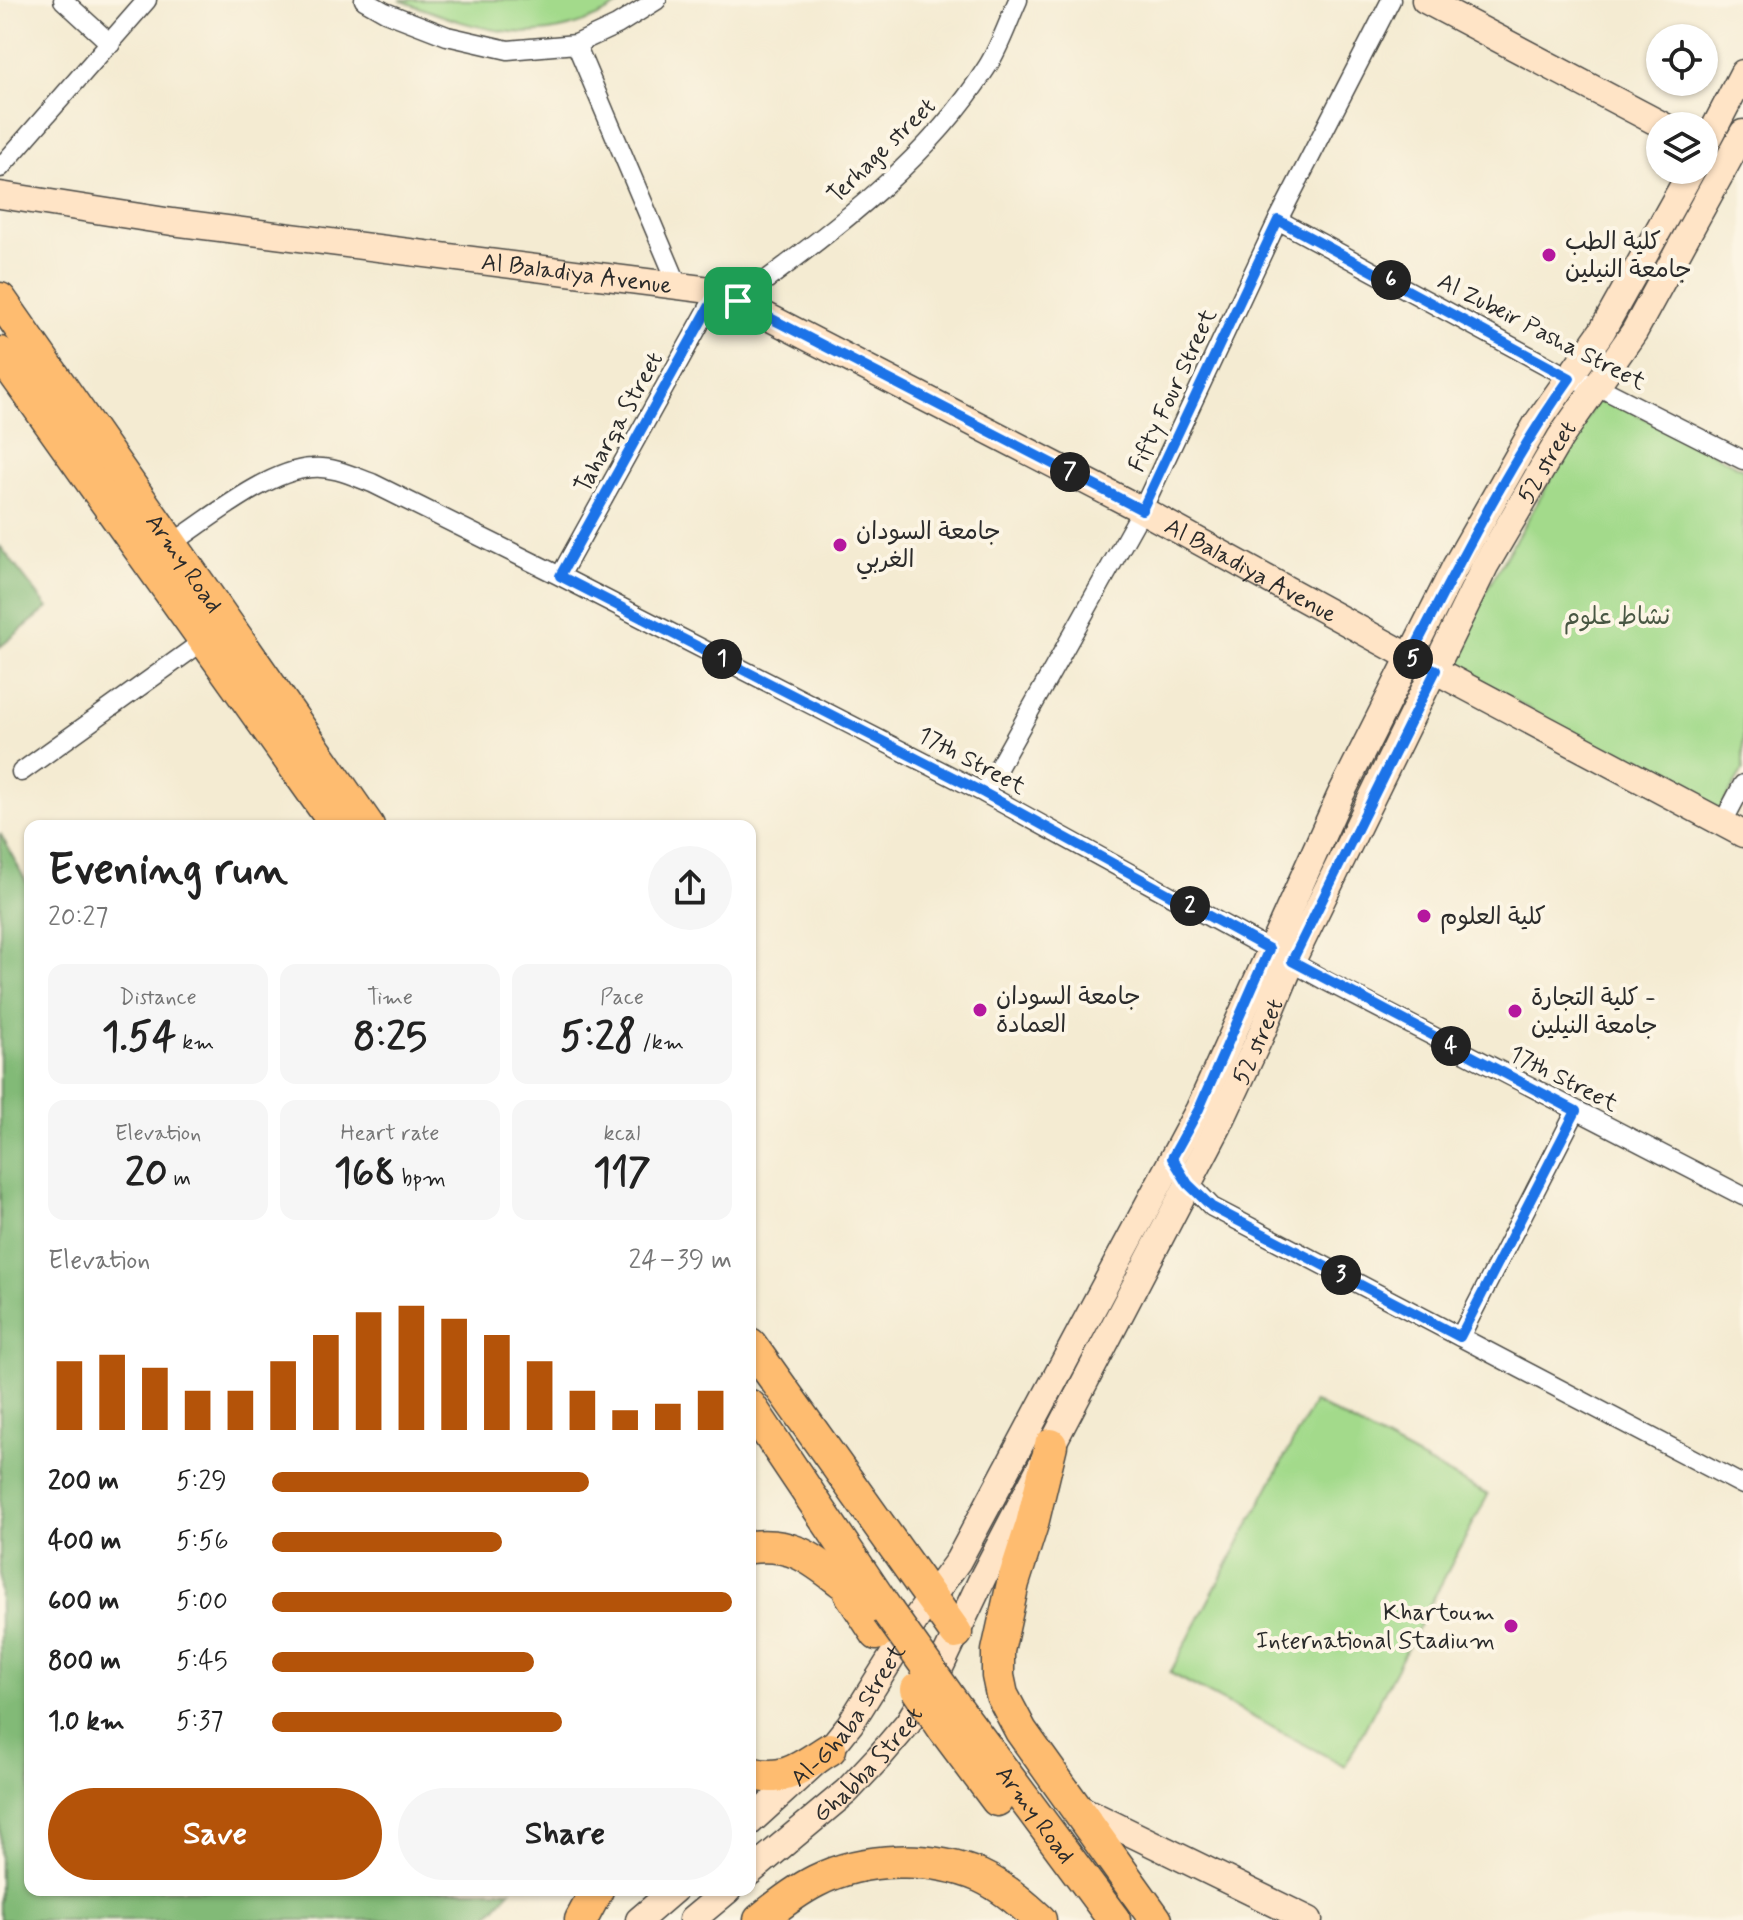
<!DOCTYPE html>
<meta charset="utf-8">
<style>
:root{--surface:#fff;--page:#f6f6f6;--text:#222;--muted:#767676;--accent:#b45309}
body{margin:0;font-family:Mynerve,"Playpen Sans Arabic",sans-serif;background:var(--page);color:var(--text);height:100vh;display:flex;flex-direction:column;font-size:30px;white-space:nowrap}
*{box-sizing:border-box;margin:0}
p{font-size:26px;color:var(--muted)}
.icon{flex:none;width:44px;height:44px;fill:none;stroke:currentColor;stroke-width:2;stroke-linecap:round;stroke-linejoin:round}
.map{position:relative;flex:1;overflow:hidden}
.details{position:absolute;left:24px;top:820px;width:732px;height:1076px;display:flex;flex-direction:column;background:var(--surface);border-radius:16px;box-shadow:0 2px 6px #0004}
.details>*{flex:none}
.tools{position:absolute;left:1646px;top:24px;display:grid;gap:16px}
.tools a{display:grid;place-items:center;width:72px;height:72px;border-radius:50%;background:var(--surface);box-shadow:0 2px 6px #0004;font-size:40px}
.pin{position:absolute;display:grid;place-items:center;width:68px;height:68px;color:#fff;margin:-34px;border-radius:16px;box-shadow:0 4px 12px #0006}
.km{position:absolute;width:40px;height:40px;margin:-20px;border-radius:50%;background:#222;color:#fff;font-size:22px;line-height:40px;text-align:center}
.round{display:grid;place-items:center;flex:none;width:84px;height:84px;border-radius:42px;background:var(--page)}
.head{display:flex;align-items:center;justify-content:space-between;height:136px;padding:0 24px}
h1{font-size:44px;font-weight:700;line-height:60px}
.stats{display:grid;grid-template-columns:repeat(3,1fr);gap:12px;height:136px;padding:8px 24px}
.stats div{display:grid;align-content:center;border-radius:16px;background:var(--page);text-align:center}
.stats b{font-size:40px;font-weight:700}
.stats small{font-size:22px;font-weight:400}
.stats p{font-size:22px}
.chart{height:224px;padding:16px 24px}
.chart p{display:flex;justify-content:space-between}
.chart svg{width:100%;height:144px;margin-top:8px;stroke:var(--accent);stroke-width:6}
.cta{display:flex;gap:16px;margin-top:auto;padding:16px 24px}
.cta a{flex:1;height:92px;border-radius:48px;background:var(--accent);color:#fff;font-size:32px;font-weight:700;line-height:92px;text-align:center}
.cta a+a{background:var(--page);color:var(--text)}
ul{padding:0 24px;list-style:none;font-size:26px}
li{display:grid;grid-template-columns:128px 96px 1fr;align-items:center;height:60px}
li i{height:20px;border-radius:10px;background:var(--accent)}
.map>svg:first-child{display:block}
</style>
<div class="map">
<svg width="1743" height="1920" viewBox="0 0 1743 1920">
<rect width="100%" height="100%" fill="#fcf5e5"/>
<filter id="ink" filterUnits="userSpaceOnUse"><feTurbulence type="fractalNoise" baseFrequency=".0125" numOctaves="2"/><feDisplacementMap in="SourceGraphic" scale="16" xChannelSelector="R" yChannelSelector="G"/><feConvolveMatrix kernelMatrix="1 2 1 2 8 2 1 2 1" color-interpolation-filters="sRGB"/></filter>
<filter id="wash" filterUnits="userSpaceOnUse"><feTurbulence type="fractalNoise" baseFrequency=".006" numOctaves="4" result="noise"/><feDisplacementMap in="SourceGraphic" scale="32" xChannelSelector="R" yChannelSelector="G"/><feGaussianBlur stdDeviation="1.8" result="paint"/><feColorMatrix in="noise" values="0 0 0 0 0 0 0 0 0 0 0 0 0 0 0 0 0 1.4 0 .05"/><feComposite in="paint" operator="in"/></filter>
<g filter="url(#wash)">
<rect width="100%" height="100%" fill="#f4ebd2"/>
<path fill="#a3da8b" stroke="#67825b" stroke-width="2" d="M 400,0 L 627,0 C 545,53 484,33 400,0 Z
M 1600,395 L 1743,469 L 1743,770 L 1716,816 L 1445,661 Z
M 1314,1402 L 1488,1495 L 1345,1766 L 1170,1673 Z"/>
<path fill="#82ba77" stroke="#567251" stroke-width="2" d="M 0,546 L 48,608 L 0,647 Z
M 0,833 L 30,889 L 30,1890 L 511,1890 L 484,1920 L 0,1920 Z"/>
</g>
<g filter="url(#ink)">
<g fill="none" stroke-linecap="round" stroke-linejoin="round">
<g stroke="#494844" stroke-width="21">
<path id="street" d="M 63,0 L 111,44
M 364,0 L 385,12 L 447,36 L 508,50 L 576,44 L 617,25 L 657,0
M 576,44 L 678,285
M 0,168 L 147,0
M 1278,220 L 1570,378 L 1597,386 L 1743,460
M 738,301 C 829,233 926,164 987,67 C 1000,47 1008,22 1018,0
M 171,544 C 208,520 268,470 312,468 C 333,466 353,476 372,483 L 560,576 L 984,793 L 1326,981 L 1743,1196
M 560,576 L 718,291
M 21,772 L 206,639
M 984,793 L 1142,510 L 1278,220 L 1391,0
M 1722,824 L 1743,784
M 1183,1177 L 1212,1207 L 1743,1485
M 1460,1337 L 1576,1111"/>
</g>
<g stroke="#494844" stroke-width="29">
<g id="secondary">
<path d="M 1425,0 L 1664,126"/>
<path d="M 1704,148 L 1743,73"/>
<path id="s1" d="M 0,195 L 172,222 L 718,291 L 1142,510 L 1410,657 L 1743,834"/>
<path d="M 1075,1806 L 1309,1920"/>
<path id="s2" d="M 750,1822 L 830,1749 L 850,1724 L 917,1617 L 958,1561 L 1199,1109 L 1340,796 L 1455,567 L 1537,423 L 1602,331 L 1692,170"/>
<path id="s3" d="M 750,1872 L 847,1791 L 879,1757 L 908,1723 L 937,1674 L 984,1575 L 1219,1125 L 1260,1037 L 1292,961 L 1485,566 L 1560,438 L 1634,332 L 1743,133"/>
<path d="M 639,1920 L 674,1890"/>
<path d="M 692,1920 L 728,1890"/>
</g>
</g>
<g stroke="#494844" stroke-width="35">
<g id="highway">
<path id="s4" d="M 0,299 L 368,826"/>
<path d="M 0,353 L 337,826"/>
<path d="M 750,1344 L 956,1633"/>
<path d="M 750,1406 L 888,1612"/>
<path d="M 1051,1445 L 1032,1524 L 1013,1583 L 998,1651 L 998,1676 L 1002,1695 L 1021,1731 L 1156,1920"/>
<path d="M 750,1547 C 792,1542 811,1558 842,1582"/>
<path d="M 850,1593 L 877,1634"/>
<path id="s5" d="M 958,1710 L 1114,1920"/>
<path d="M 944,1729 L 997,1800"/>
<path d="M 750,1773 C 785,1783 801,1767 830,1749"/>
<path d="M 581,1920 L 597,1890"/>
<path d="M 760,1920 C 777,1906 796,1891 816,1881 C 863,1857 931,1855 980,1876 C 1002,1886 1022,1903 1040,1920"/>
</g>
</g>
<use href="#street" stroke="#fff" stroke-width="18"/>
<use href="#secondary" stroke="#ffe4c6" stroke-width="26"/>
<use href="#highway" stroke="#febc70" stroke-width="32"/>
<g stroke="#494844" stroke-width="35" stroke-linecap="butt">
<path id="highway-bridge" d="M 888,1612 L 958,1710
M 917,1689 L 944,1729"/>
</g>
<use href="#highway-bridge" stroke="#febc70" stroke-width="32"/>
</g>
</g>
<g fill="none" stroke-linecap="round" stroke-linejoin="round" filter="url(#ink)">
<g stroke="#fff" stroke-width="16">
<path id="route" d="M 1278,220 L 1570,378 C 1507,466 1460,562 1410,657 L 1436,670 L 1292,961 L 1576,1111 L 1460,1337 L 1212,1207 L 1188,1184 L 1172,1158 L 1199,1109 L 1269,949 L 984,793 L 560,576 L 718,291 L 1142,510 Z"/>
</g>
<use href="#route" stroke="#1a73e8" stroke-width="10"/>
</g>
<g fill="#b5179e" stroke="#fcf5e5" stroke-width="3">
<circle cx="1549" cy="255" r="8"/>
<circle cx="840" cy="545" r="8"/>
<circle cx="1424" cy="916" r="8"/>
<circle cx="980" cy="1010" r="8"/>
<circle cx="1515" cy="1011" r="8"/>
<circle cx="1511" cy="1626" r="8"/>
</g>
<g text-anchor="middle" stroke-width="8" stroke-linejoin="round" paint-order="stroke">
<g font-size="24" fill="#2b2b2b" stroke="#fcf5e5">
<text transform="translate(881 150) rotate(-44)" y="8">Terhage street</text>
<text dy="8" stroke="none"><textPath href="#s1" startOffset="582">Al Baladiya Avenue</textPath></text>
<text transform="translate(1542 331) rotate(27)" y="8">Al Zubeir Pasha Street</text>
<text transform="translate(1172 390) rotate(-65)" y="8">Fifty Four Street</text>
<text transform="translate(618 422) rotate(-61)" y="8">Taharqa Street</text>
<text dy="8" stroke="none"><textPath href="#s3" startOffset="1632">52 street</textPath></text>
<text dy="8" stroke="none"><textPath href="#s4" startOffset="322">Army Road</textPath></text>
<text dy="8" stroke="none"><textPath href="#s1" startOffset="1326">Al Baladiya Avenue</textPath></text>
<text transform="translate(972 760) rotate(28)" y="8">17th Street</text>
<text dy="8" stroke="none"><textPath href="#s3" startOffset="984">52 street</textPath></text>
<text transform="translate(1564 1078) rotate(27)" y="8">17th Street</text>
<text dy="8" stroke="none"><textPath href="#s2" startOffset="146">Al-Ghaba Street</textPath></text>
<text dy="8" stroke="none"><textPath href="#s3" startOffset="160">Ghabba Street</textPath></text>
<text dy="8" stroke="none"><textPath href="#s5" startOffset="130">Army Road</textPath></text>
</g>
<g font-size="24" fill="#2b2b2b" stroke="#fcf5e5" text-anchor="start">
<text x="1565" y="249">كلية الطب<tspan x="1565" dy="28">جامعة النيلين</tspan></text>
<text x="856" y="539">جامعة السودان<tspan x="856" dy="28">الغربي</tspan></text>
<text x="1440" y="924">كلية العلوم</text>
<text x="996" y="1004">جامعة السودان<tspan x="996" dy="28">العمادة</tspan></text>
<text x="1531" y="1005">كلية التجارة -<tspan x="1531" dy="28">جامعة النيلين</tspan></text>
<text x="1495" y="1620" text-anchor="end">Khartoum<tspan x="1495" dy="28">International Stadium</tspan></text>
</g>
<g font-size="24" fill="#495743" stroke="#fcf5e5">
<text x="1617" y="624">نشاط علوم</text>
</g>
</g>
</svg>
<div class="tools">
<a><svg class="icon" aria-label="locate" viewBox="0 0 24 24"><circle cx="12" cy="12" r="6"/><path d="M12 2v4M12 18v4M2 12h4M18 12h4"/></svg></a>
<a><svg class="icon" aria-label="layers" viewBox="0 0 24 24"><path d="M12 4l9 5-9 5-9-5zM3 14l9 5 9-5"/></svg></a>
</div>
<div class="pin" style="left:738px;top:301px;background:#1e9e55"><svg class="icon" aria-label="arrive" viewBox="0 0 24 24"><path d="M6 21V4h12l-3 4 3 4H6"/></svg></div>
<b class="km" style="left:722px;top:659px">1</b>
<b class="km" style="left:1190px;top:906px">2</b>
<b class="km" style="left:1341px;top:1275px">3</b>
<b class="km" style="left:1451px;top:1046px">4</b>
<b class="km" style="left:1413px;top:659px">5</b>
<b class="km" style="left:1391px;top:280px">6</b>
<b class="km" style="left:1070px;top:472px">7</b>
<section class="details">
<div class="head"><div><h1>Evening run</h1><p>20:27</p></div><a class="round"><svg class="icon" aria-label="share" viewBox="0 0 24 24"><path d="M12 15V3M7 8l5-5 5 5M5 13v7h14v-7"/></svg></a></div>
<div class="stats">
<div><p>Distance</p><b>1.54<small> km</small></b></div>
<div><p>Time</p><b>8:25</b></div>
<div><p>Pace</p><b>5:28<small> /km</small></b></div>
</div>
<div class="stats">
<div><p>Elevation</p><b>20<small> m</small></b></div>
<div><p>Heart rate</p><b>168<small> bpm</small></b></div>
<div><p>kcal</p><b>117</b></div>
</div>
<div class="chart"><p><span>Elevation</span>24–39 m</p>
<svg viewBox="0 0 160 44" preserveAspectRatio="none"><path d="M5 44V23M15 44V21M25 44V25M35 44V32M45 44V32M55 44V23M65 44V15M75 44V8M85 44V6M95 44V10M105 44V15M115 44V23M125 44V32M135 44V38M145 44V36M155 44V32"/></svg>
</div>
<ul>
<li><b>200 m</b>5:29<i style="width:69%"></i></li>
<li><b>400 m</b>5:56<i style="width:50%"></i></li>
<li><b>600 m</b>5:00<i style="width:100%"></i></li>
<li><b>800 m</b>5:45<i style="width:57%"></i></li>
<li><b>1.0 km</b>5:37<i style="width:63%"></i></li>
</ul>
<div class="cta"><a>Save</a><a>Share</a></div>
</section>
</div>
